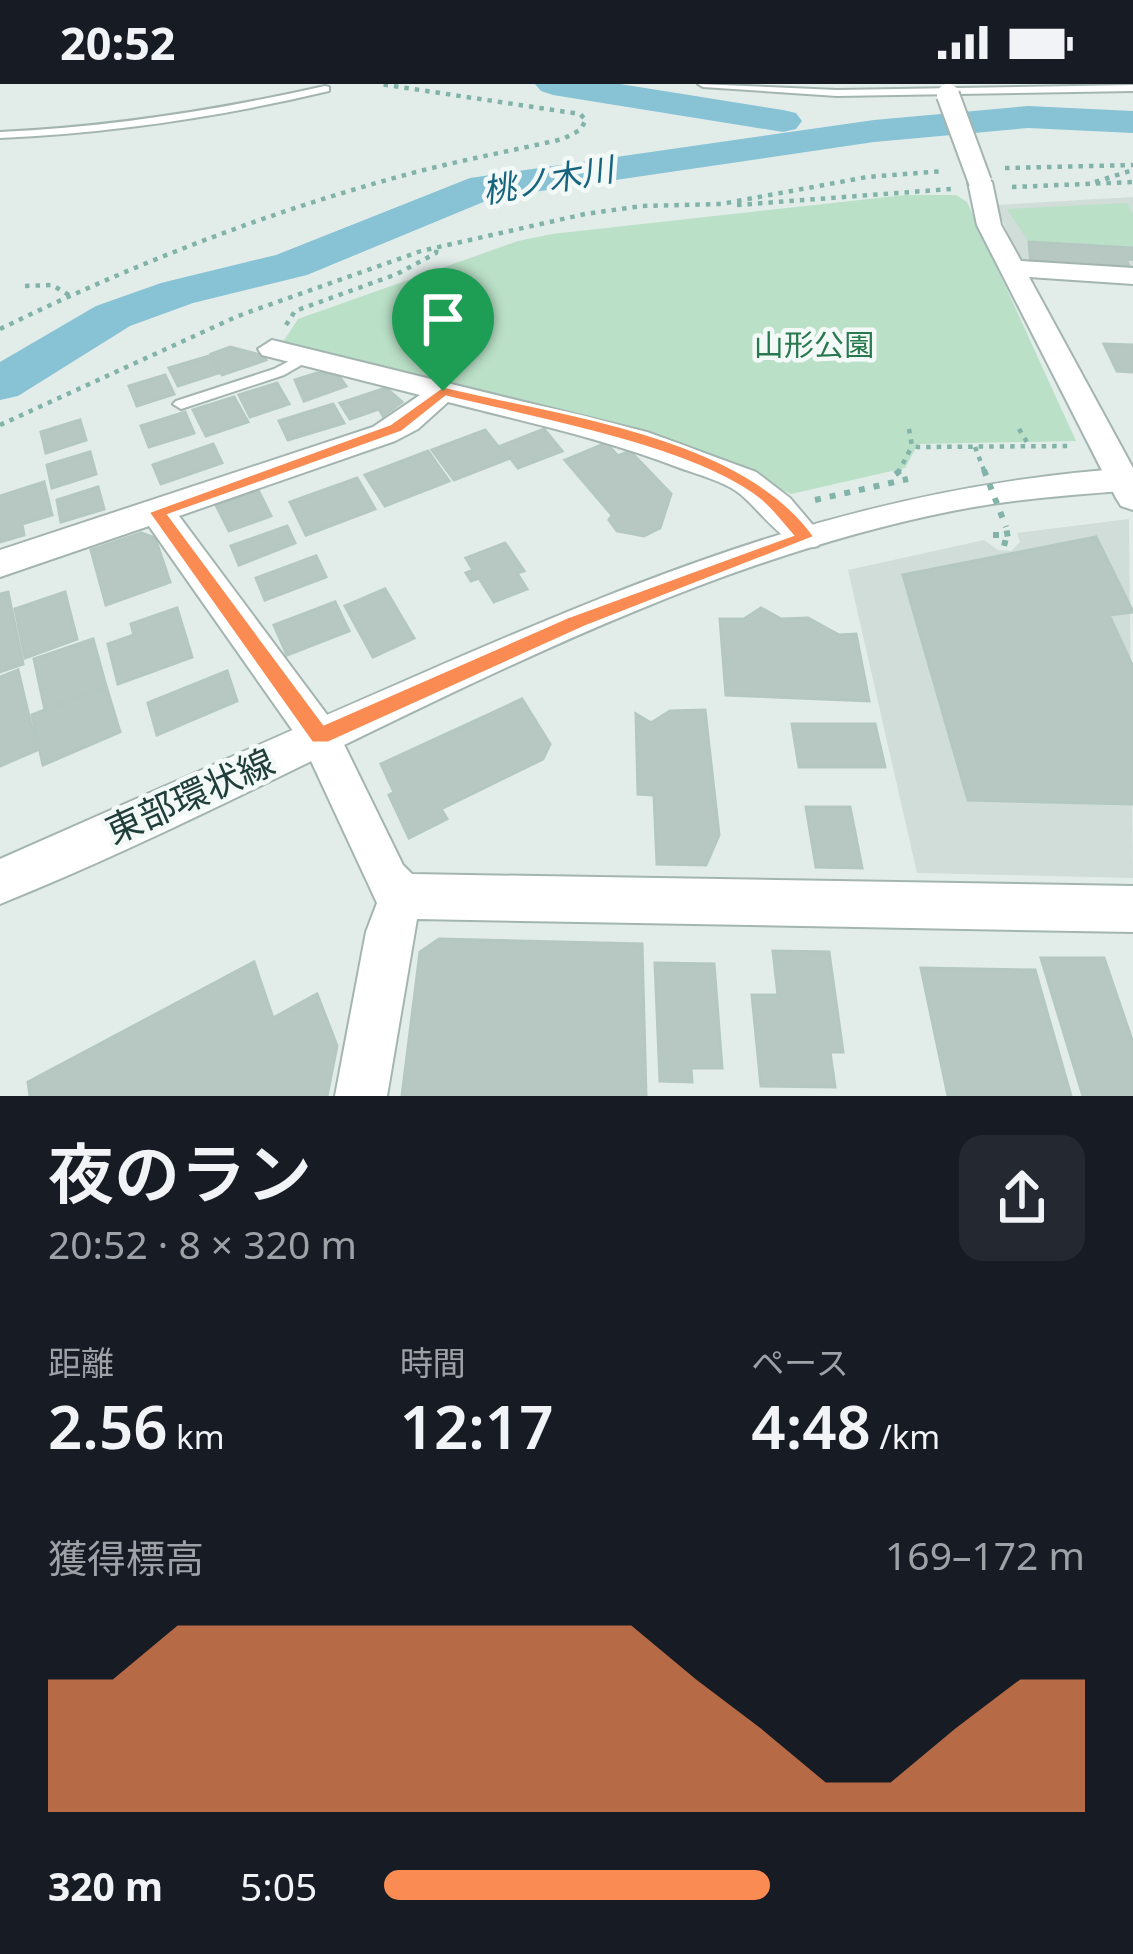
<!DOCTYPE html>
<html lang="ja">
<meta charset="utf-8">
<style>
:root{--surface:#171b24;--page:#242831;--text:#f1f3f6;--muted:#9ea1a6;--accent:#fa8c53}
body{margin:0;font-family:"Noto Sans","Noto Sans JP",sans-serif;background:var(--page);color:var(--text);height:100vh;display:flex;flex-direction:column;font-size:45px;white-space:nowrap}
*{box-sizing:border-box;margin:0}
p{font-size:39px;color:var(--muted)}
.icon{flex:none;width:66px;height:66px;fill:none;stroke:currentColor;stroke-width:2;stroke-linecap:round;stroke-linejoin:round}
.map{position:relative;height:1012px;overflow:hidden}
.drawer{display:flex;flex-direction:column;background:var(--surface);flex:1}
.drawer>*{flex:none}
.pin{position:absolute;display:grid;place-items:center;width:102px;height:102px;color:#fff;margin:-123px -51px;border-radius:50% 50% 50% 0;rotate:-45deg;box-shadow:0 0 12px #0007}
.pin .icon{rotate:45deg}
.round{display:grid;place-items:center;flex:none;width:126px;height:126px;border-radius:24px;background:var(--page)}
.head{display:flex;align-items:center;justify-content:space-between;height:204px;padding:0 48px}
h1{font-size:66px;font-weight:600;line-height:90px}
.stats{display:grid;grid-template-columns:repeat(3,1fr);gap:18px;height:204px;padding:12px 48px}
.stats div{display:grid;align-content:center}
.stats b{font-size:60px;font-weight:600}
.stats small{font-size:33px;font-weight:400}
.stats p{font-size:33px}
.chart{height:336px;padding:24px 48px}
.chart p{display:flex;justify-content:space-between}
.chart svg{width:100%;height:216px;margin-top:12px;fill:var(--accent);opacity:.7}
ul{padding:0 48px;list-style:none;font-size:39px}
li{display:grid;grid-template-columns:192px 144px 1fr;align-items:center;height:90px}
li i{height:30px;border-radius:15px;background:var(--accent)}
.status{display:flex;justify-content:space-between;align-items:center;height:84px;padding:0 60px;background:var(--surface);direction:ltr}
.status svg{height:33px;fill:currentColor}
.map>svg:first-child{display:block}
</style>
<div class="status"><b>20:52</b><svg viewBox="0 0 49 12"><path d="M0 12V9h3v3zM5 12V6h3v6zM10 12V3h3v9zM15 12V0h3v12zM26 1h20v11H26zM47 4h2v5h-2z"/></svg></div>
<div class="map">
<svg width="1133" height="1012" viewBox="0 0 1133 1012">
<rect width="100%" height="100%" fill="#e2ede9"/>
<path fill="#d0ddd8" d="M 1133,113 L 1133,186 L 1032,180 L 1018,174 L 996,121 Z
M 1129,435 L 1133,794 L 917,789 L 848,486 L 984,456 L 998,466 L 1011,467 L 1020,458 L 1017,449 Z"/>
<path fill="#bae0c7" d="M 905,111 L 956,111 L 967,118 L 1076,357 L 918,360 L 905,384 L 791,410 L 731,381 L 622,342 L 283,258 L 298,235 L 518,157 L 552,150 Z
M 1127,119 L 1133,130 L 1133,164 L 1029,158 L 1007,125 Z"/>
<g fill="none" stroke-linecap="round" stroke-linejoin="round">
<path fill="#87c2d5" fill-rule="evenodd" d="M 535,0 L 620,0 L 783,26 L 796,29 L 802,37 L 796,45 L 783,48 L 553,11 L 541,7 Z
M 1028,22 L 1133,27 L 1133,49 L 1028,44 L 874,58 L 493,114 L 307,191 L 193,219 L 130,242 L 18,312 L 0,316 L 0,278 L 96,222 L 161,199 L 276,171 L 470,94 L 874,36 Z"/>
</g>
<path fill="#b7c8c3" stroke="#b4c7c1" stroke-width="3" d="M 1029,158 L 1133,164 L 1133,175 L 1126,176 L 1129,182 L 1031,179 Z
M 1104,260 L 1133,261 L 1133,288 L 1117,287 Z
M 230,263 L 264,272 L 266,276 L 222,291 L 211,270 Z
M 209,272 L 218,289 L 178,302 L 169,284 Z
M 317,289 L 338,291 L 346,302 L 304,317 L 295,296 Z
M 165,291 L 174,310 L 137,322 L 129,302 Z
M 277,299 L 289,320 L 250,333 L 239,311 Z
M 386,304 L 402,318 L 383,332 L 379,325 L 350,335 L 340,319 Z
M 234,313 L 248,338 L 206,352 L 193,326 Z
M 333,320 L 344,339 L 288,356 L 279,337 Z
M 185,328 L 194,349 L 149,363 L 141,342 Z
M 80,336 L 86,356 L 46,369 L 41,348 Z
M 544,345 L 562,367 L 518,384 L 501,362 Z
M 485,346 L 508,375 L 454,396 L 432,366 Z
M 606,359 L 618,372 L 630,367 L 671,410 L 660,444 L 644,452 L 617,447 L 609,436 L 612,431 L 565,376 Z
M 213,360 L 222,379 L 161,400 L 153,381 Z
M 428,367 L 449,397 L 385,422 L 365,391 Z
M 90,368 L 96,390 L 52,404 L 47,381 Z
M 357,394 L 375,425 L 306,451 L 290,418 Z
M 44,398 L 52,431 L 22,440 L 24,451 L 0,458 L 0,412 Z
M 98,403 L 104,425 L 61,438 L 57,416 Z
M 258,406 L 271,432 L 229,447 L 216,421 Z
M 287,442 L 295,459 L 239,481 L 231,462 Z
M 141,449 L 155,454 L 170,498 L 106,521 L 91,466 Z
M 1096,453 L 1133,528 L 1109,531 L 1133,583 L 1133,720 L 968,716 L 903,491 Z
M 505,459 L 524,487 L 517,489 L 527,505 L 494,518 L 479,494 L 471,497 L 466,489 L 473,486 L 466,474 Z
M 316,472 L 326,493 L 265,516 L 256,494 Z
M 385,505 L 414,554 L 373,573 L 345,522 Z
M 8,508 L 23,580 L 0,588 L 0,510 Z
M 65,508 L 77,555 L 25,574 L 15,525 Z
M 335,518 L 349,547 L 287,571 L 274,541 Z
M 177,524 L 192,573 L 118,600 L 108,560 L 134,551 L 131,540 Z
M 761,524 L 781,535 L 808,534 L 839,551 L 856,550 L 869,617 L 726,611 L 720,535 L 744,535 Z
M 93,555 L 106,602 L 45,626 L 34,575 Z
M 18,586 L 37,666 L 0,682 L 0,593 Z
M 227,587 L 237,617 L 157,651 L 148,619 Z
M 106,602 L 120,648 L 43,681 L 32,631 Z
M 522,615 L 550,660 L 543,675 L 441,725 L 447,735 L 409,754 L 389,711 L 394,708 L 381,680 Z
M 705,626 L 719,751 L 706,781 L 657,780 L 654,711 L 638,710 L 636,630 L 651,639 L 670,627 Z
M 792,640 L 875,640 L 885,683 L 799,683 Z
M 806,723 L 850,723 L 862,784 L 816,783 Z
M 439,855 L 642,860 L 646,1012 L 402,1012 L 420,868 Z
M 773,867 L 829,868 L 843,968 L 830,968 L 835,1003 L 761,1002 L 752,911 L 778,911 Z
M 1041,874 L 1104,874 L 1133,959 L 1133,1012 L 1083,1012 Z
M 254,878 L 273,934 L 317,910 L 337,962 L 327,1012 L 30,1012 L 28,998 Z
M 655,879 L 714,880 L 722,984 L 691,984 L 692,998 L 660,997 Z
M 921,884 L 1035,886 L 1071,1012 L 948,1012 Z"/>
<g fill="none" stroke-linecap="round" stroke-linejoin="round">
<g stroke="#a4b5b1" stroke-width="4">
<path id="service" d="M 698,0 L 837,6 L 1133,1 L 1133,7 L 837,12 L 703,3 Z
M 325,2 L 329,3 L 329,7 C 220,33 111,49 0,54 L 0,48 C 110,43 218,26 325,2 Z
M 305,269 L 312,273 L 310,276 L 284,291 L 181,325 L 173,320 L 176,317 L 274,285 Z"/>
</g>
<g stroke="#a4b5b1" stroke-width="4">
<path id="minor" d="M 980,91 L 992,98 L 1001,141 L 1021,177 L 1133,184 L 1133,200 L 1029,193 L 1133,384 L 1133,426 L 1121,422 L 1116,414 L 977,141 L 968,98 Z
M 272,256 L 647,348 L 756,388 L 790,414 L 823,453 L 818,462 C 789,471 762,427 739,409 C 723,397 699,391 680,384 C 605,355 526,338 448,318 L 418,345 L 395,357 L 179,432 L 334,640 L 403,781 L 412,790 L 1133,802 L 1133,848 L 417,835 L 387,1012 L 335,1012 L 366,848 L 377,819 L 305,664 L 149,442 L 0,493 L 0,466 L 373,343 L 420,311 L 262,271 L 258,265 Z"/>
</g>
<g stroke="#a4b5b1" stroke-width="4">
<path id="tertiary" d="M 1133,384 L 1133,406 C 1072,411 1012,415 952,427 C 621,493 310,695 0,820 L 0,775 C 141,713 282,650 423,589 C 662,485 870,401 1133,384 Z"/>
</g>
<path stroke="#81b3a8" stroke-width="4.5" stroke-dasharray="4.5 6" stroke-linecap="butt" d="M 1005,84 L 1133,81
M 1095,98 L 1133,86
M 1012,103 L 1133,98
M 737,121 L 951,105
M 25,202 L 52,201 L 69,211
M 286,241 L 295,227 L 397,190 L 436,169 L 437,163
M 0,245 C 135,179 275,125 420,87 C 467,75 515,66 563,55 L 580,46 L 586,36 L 580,30 L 380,0
M 0,341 L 238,232 L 421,167 L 585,130 L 642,122 L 721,120 L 867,93 L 944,87
M 909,345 L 912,362 L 918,363 L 1072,362
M 1019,345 L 1030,363
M 898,389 L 912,362"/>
<path stroke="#81b3a8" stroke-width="6" stroke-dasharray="6 9" stroke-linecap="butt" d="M 896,386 L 903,396
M 815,416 L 908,395
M 996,448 L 996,457 L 1009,460 L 1006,443"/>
<use href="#service" fill="#fff" fill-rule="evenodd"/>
<use href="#minor" fill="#fff" fill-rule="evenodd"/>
<use href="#tertiary" fill="#fff" fill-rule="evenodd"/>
<g stroke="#a4b5b1" stroke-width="26" stroke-linecap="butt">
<path id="minor-bridge" d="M 948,11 L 980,98"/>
</g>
<path stroke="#81b3a8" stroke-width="4.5" stroke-dasharray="4.5 6" stroke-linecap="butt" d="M 975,363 L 985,389"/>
<path stroke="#81b3a8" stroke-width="6" stroke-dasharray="6 9" stroke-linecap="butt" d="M 984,386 L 1006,443"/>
<use href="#minor-bridge" stroke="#fff" stroke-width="22"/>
</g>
<path fill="#fa8c53" stroke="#fff" stroke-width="3" fill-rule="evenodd" d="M 443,302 C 557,330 744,351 815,453 L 585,543 L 328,659 L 312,659 L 148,428 L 390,340 ZM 446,313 C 530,334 696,363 761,417 C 772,426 782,440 792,451 L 570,532 L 324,640 L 169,431 L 402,348 Z"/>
<g text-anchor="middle" stroke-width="9" stroke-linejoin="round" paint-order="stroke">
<g font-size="30" fill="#28794f" stroke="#f3f9f7">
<text x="814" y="272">山形公園</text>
</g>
<g font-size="33" font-style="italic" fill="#17647f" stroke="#f3f9f7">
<text transform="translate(548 96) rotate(-10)" y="12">桃ノ木川</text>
</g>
<g font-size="36" fill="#213f3a" stroke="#f3f9f7">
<text transform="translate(190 712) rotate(-24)" y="13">東部環状線</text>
</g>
</g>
</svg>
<div class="pin" style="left:443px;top:307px;background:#1e9e55"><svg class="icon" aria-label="arrive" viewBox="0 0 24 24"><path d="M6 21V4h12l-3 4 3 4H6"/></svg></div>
</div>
<section class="drawer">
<div class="head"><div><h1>夜のラン</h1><p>20:52 · 8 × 320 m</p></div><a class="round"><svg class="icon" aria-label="share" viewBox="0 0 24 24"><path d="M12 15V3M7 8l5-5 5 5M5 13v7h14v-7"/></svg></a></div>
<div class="stats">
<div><p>距離</p><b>2.56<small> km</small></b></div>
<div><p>時間</p><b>12:17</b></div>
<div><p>ペース</p><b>4:48<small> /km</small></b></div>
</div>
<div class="chart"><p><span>獲得標高</span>169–172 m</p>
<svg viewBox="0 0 160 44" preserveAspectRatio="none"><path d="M0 44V17L10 17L20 6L30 6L40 6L50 6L60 6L70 6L80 6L90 6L100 17L110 27L120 38L130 38L140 27L150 17L160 17V44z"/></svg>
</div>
<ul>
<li><b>320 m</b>5:05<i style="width:55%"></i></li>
</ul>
</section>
